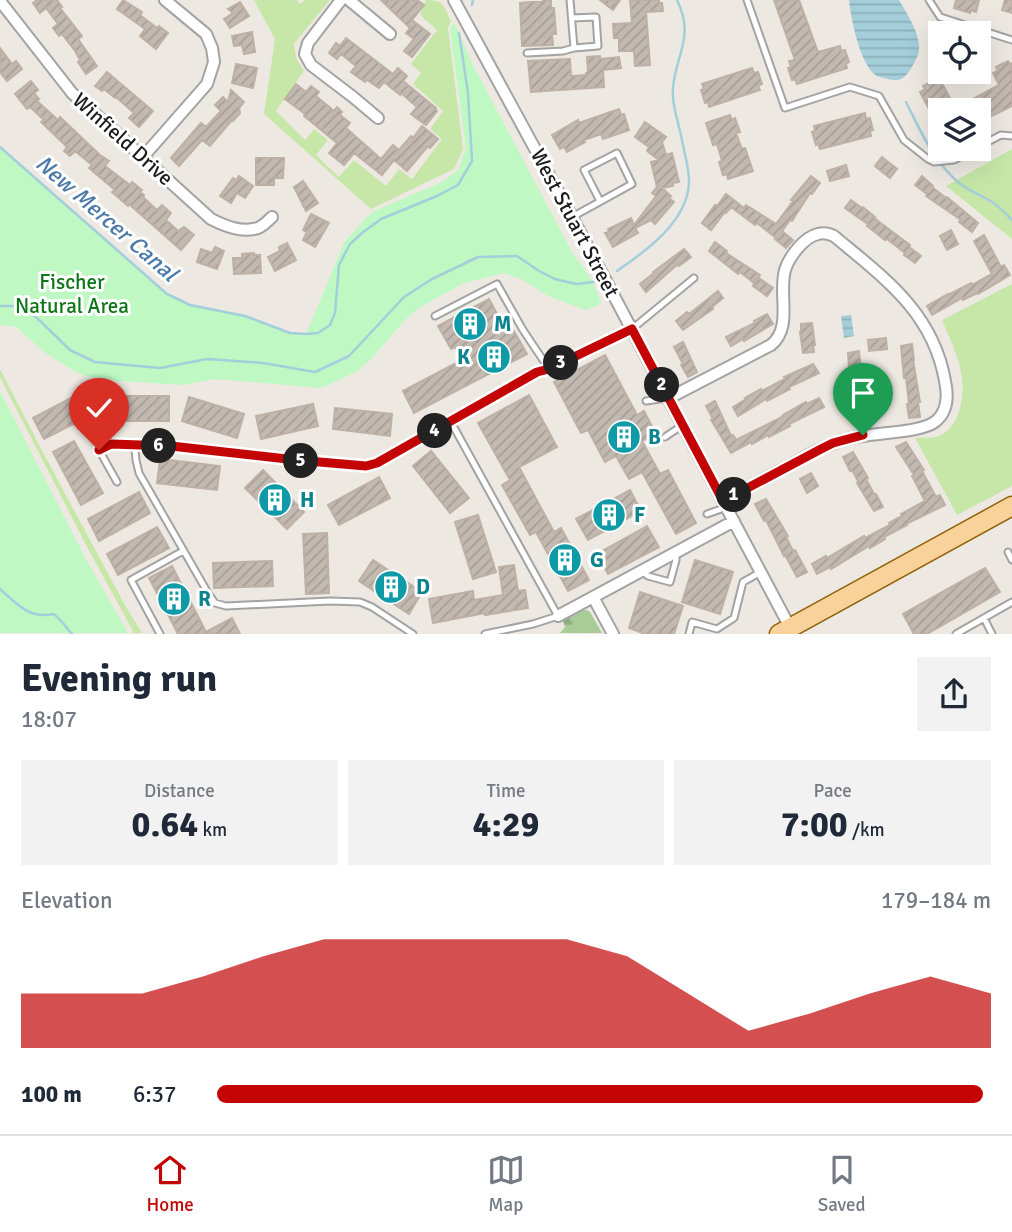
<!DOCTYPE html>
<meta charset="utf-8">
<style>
:root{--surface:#fff;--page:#f2f2f3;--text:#1f2937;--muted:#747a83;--line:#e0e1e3;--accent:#c30605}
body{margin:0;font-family:Signika,sans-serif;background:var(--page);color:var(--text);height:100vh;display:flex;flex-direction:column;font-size:26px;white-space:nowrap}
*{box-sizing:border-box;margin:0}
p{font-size:23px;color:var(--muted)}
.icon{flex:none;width:38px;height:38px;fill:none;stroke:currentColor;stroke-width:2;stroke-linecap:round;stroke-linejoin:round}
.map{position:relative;height:634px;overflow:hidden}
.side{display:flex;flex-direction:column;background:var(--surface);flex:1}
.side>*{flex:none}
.tools{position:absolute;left:928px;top:21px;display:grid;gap:14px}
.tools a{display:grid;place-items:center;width:63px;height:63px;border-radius:0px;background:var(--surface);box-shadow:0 7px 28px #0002;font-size:35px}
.pin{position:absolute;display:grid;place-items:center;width:60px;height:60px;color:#fff;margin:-72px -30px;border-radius:50% 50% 50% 0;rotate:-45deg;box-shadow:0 0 7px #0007}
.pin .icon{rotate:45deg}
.km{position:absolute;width:35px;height:35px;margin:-18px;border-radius:50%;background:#222;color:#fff;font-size:19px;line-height:35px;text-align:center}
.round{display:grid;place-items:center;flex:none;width:74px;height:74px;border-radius:0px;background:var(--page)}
.overview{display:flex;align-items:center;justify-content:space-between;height:119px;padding:0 21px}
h1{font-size:38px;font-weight:800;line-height:52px}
.stats{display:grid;grid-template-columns:repeat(3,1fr);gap:10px;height:119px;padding:7px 21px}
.stats div{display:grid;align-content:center;border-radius:0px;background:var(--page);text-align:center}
.stats b{font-size:35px;font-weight:800}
.stats small{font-size:19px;font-weight:400}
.stats p{font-size:19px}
.chart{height:196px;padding:14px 21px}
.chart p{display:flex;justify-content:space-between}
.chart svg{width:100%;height:126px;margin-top:7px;fill:var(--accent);opacity:.7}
ul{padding:0 21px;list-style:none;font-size:23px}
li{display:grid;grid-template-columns:112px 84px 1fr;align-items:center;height:52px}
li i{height:18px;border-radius:9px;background:var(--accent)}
.tabs{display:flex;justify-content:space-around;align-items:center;height:98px;border-top:2px solid var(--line);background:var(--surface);font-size:19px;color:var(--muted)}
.tabs a{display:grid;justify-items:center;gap:4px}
.tabs .on{color:var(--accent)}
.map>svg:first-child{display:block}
</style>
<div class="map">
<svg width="1012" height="634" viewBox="0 0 1012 634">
<defs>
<pattern id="forest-firs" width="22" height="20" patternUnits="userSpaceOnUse" patternTransform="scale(1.75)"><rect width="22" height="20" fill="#a7cc97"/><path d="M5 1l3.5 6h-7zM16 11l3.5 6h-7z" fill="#8faf82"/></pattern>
<pattern id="water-rules" width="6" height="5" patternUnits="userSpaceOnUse" patternTransform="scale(1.75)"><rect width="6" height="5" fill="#a3ceda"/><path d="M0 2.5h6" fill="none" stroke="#8cb0ba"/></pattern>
<pattern id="building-hatch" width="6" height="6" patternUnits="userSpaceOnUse" patternTransform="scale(1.75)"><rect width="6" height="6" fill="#c2b9b1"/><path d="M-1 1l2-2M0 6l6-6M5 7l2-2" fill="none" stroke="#a69e98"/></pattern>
</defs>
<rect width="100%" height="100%" fill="#ede9e2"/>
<path fill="#c7e7a8" d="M 254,0 L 297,0 L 299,4 L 306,0 L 330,0 L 294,44 L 296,58 L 304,71 L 276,111 L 305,140 L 314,129 L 328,140 L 316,155 L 339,177 L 354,160 L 386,186 L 399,169 L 412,179 L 442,139 L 430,129 L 443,111 L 413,84 L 421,73 L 411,64 L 437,30 L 420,15 L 426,0 C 445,0 443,6 451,21 L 448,28 L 463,149 L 454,169 L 371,209 L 264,114 L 275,39 Z
M 1012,149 L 1012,239 L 946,186 Z
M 1012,284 L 1012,486 L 957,515 L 915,438 C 922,437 932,438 936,437 C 946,434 952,427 956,419 C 972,383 956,353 942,320 Z
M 0,369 L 38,443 L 126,607 L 142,633 L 134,633 L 85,543 L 0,377 Z"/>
<path fill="url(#forest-firs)" d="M 583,610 L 587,610 L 590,612 L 602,633 L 560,633 L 565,627 L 563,621 Z"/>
<path fill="#bff8c3" d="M 454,23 L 473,65 L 573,254 C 587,271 595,283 601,304 L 585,310 L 548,296 L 523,280 L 504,273 L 464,283 L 420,307 L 406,319 L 370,360 L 356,372 L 321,388 L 214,379 L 183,385 L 119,381 L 85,376 L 69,368 L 44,352 L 16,327 L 6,325 L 0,326 L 0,147 L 167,294 L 190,305 L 245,316 L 290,333 L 306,334 L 345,241 L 372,212 L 442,182 L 459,169 L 466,148 L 450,28 Z
M 0,391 L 87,561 L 128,633 L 0,633 Z"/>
<path fill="url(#water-rules)" d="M 849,0 L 899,0 C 907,14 917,28 919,45 C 920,54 915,62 910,70 C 904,79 899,82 888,79 C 884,78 880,77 877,76 C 860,66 851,19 849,0 Z
M 851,315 L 854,336 L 844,338 L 841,316 Z"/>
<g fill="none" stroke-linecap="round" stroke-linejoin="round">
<path stroke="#a3ceda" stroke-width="2.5" d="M 472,5 L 473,0
M 906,102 C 920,130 934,162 959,183 C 969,191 981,195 992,202 C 1000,207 1006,214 1012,220
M 0,147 L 167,294 L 190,305 L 245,316 L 290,333 L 306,334 L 318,333 L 330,325 L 335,313 L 339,265 L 350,244 L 362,233 L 381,219 L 437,196 L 458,185 L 472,161 L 468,93 L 459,33
M 617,271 C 646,251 687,222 689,183 C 690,171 683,148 681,135 C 678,122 671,101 673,88 C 676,53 695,37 677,0
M 0,306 L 17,306 L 37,318 L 70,350 L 95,362 L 160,368 L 207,359 L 263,363 L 315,372 L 349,356 L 404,297 L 432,279 L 478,257 L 517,256 L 539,271 L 555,279 L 576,284 L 594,282
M 0,589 C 17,604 29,619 53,614 C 61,618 65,627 72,634"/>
</g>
<path fill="url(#building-hatch)" stroke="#beb0a5" stroke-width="2" d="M 37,0 L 57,0 L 62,7 L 60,8 L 82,36 L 78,39 L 97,66 L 86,74 L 78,62 L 80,60 L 75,51 L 62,34 L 59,36 L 53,28 L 58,24 L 46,8 L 40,13 L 33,3 Z
M 123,0 L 142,12 L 140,15 L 157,28 L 159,26 L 168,33 L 156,49 L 140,36 L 145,29 L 117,9 Z
M 381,0 L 417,0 L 424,5 L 412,20 L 430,34 L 412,57 L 404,51 L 414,39 L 406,33 L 410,28 Z
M 543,0 L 551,0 L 551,8 L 554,8 L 556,34 L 552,34 L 553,45 L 522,46 L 520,3 L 543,1 Z
M 600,0 L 620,0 L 613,10 Z
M 630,0 L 659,0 L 659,3 L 662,3 L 663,11 L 646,12 L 650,65 L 635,66 L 634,51 L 619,51 L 619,38 L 614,38 L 613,24 L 632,23 Z
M 774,0 L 799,0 L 818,52 L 840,46 L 841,51 L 845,50 L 849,62 L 846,64 L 847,68 L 797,84 L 795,79 L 792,80 L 788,68 L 791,67 L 789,61 L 795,60 Z
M 956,0 L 979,0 L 976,12 L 970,10 L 970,13 L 954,8 Z
M 1005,0 L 1012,0 L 1012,13 L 1002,10 Z
M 240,2 L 249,16 L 230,28 L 224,19 L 233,13 L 228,9 Z
M 252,32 L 255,52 L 244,54 L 242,45 L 234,46 L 232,36 Z
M 346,38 L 393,74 L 398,68 L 407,76 L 403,81 L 436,108 L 435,109 L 437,111 L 426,125 L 411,114 L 417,107 L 401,93 L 400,95 L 384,82 L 379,88 L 367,80 L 365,82 L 351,72 L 356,66 L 341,54 L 337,59 L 329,53 L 336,43 L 340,46 Z
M 978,40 L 987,56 L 978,61 Z
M 0,48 L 12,64 L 16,61 L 22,69 L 7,81 L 0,72 Z
M 600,56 L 600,59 L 619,57 L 621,68 L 603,70 L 604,87 L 531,92 L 528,61 L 570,59 L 571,76 L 586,75 L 586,73 L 588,72 L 587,57 Z
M 1008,61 L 1010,64 L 1012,63 L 1012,106 L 978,123 L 978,110 L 967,110 L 964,104 L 999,85 L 993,73 L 998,71 L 996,67 Z
M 236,64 L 257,68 L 253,88 L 232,83 Z
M 752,68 L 754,73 L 758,72 L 762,84 L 758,86 L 760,90 L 709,107 L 708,102 L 705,103 L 701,90 L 704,89 L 702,84 Z
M 107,72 L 153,111 L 139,127 L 129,118 L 134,113 L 116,97 L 115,98 L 104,89 L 102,91 L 95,86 Z
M 935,80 L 936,83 L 941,81 L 956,110 L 940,110 L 940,130 L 920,92 L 925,89 L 923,86 Z
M 31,81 L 38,90 L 34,93 L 39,99 L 37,101 L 58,120 L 60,117 L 100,155 L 109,161 L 105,166 L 130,185 L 132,182 L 142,190 L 140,192 L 144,195 L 143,197 L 157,210 L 162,205 L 171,213 L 166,220 L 178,231 L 184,227 L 194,235 L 181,250 L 129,204 L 128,206 L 112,192 L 115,190 L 89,168 L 92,165 L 75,151 L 70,156 L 64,151 L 67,147 L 41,122 L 44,120 L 30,107 L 27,109 L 15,94 Z
M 296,84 L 306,92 L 311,86 L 319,92 L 316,96 L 334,111 L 337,107 L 342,112 L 340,115 L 350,123 L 346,128 L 381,159 L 393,145 L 399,150 L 411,136 L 413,138 L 422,126 L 438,139 L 430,148 L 428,146 L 407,171 L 394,160 L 382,175 L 354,153 L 344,165 L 329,153 L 337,143 L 304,116 L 305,114 L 285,99 Z
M 231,90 L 244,102 L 239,108 L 240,113 L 233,121 L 232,120 L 210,146 L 202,140 L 179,166 L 171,158 L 201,123 L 206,127 L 221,111 L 215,105 L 223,97 L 228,102 Z
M 619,109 L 621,115 L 624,114 L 629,130 L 603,139 L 601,134 L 584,140 L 585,142 L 567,152 L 564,147 L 560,149 L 552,135 L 578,120 L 579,123 Z
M 865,113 L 866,119 L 870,118 L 873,130 L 870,131 L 871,136 L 820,149 L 818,144 L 816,145 L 812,132 L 815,131 L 814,126 Z
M 730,115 L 732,120 L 735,118 L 740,132 L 736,133 L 742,149 L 745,148 L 753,171 L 728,179 L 727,174 L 723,175 L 719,162 L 722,161 L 717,144 L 713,145 L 706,123 Z
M 645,122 L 666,137 L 662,142 L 666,155 L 672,153 L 679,182 L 673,183 L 673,186 L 662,188 L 671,196 L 669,198 L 674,202 L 655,224 L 651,220 L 635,228 L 638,233 L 613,247 L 605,233 L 609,232 L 608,229 L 631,218 L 634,225 L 656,196 L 652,193 L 657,187 L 651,162 L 659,160 L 647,151 L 649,147 L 635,137 Z
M 882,157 L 897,169 L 890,178 L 875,166 Z
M 256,158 L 284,158 L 283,178 L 274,178 L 274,185 L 256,185 Z
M 846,165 L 849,176 L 830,181 L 827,171 Z
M 239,176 L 253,186 L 245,198 L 237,193 L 231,203 L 220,196 L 233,178 L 236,180 Z
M 811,176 L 820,183 L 812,194 L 810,193 L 792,221 L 790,220 L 782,231 L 793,240 L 786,248 L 775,239 L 776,238 L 757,223 L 755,225 L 731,207 L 726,213 L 725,212 L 711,230 L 702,223 L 715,205 L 717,206 L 726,194 L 744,208 L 746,205 L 776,224 L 793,201 L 791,200 Z
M 922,176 L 933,186 L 932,187 L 946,198 L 947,197 L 978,223 L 972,232 L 959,222 L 961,220 L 926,196 L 927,194 L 915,185 Z
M 303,181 L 318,203 L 306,211 L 294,187 Z
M 851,200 L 862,208 L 863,207 L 875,217 L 874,218 L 910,245 L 909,247 L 921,256 L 915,263 L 904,255 L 905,253 L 887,239 L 885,240 L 867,226 L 869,225 L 845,208 Z
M 311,214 L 329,223 L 315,247 L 303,240 L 307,232 L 303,230 Z
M 951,230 L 958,244 L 947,250 L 940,236 Z
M 984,235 L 1001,267 L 1004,265 L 1010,275 L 978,294 L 977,293 L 963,300 L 962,298 L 932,315 L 927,306 L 948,294 L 948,295 L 971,283 L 972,285 L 992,274 L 974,241 Z
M 715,242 L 727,251 L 726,253 L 760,275 L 754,283 L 740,272 L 738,274 L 709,251 Z
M 287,243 L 296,260 L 275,271 L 268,257 L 280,251 L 279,247 Z
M 215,247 L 224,251 L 217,269 L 197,262 L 201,249 L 212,253 Z
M 684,249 L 691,257 L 679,266 L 678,264 L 646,292 L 640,284 L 654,273 L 653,272 Z
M 254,253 L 254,255 L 260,255 L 261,273 L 234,274 L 233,258 L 242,258 L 242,254 Z
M 759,278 L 773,288 L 767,296 L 753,286 Z
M 718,291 L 723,298 L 712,307 L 713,309 L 683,330 L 676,321 L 687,312 L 689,314 Z
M 489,299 L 508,334 L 514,331 L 527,354 L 414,413 L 403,391 L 462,360 L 455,347 L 451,349 L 438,326 Z
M 767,314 L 773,324 L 744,341 L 743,339 L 731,346 L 726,337 L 755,323 L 754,321 Z
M 812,323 L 815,345 L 813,345 L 814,352 L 803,353 L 800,332 L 801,332 L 801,324 Z
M 886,338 L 887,349 L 869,351 L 868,340 Z
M 683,342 L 697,372 L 688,377 L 681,365 L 683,364 L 674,347 Z
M 912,344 L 914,360 L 913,360 L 920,402 L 918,402 L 920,417 L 909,418 L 907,404 L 909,404 L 906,378 L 904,378 L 901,346 Z
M 859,351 L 865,406 L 866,406 L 869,423 L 859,425 L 856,406 L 854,407 L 851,367 L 849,367 L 848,353 Z
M 605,355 L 637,415 L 644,411 L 656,434 L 642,441 L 660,474 L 668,470 L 696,523 L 676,534 L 642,472 L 629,479 L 616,456 L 605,462 L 588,430 L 581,433 L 554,382 Z
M 813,364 L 819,373 L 789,387 L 790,389 L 767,401 L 766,399 L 738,416 L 733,407 L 746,399 L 745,398 L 761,389 L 762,391 L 785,379 L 784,377 Z
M 84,391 L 95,413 L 44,439 L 33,418 Z
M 529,395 L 557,447 L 519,467 L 554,532 L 561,528 L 589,580 L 568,591 L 536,532 L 530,535 L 502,485 L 510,480 L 478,423 Z
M 110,396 L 169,396 L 169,421 L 111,421 Z
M 189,397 L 244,414 L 237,438 L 182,421 Z
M 819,398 L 824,407 L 789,424 L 790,426 L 769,437 L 768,435 L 752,444 L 751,442 L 731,453 L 711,420 L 713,419 L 706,406 L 715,401 L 731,436 L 733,435 L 736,440 L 784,416 L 783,415 L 806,402 L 807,404 Z
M 313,404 L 318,426 L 261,439 L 256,416 Z
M 335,408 L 392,414 L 390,436 L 333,429 Z
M 74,441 L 103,493 L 81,505 L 53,452 Z
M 906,442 L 924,470 L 922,471 L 936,497 L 940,495 L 945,505 L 906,524 L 907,525 L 884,537 L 885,539 L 870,548 L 869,546 L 831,569 L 830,567 L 817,574 L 812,564 L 826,556 L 827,558 L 864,536 L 865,538 L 890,525 L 889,523 L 902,516 L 901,514 L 925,501 L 912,476 L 914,475 L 896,447 Z
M 431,451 L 469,498 L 450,513 L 413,466 Z
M 853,452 L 868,478 L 866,479 L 874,494 L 876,494 L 883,507 L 874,511 L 857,483 L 859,483 L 852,470 L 850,471 L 843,457 Z
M 160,459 L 169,460 L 169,463 L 170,460 L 220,466 L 217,490 L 157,483 Z
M 263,470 L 304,512 L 287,529 L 245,488 Z
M 811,473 L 818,486 L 807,493 L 800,479 Z
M 379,477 L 390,498 L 339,525 L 328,505 Z
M 630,490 L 641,511 L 588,540 L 576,519 Z
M 139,492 L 150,513 L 99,541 L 88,519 Z
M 766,499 L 788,536 L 786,537 L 793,551 L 795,550 L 807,572 L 797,577 L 785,555 L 784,556 L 766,520 L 764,521 L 755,504 Z
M 478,515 L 496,572 L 473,579 L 455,522 Z
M 647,526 L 659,547 L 608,574 L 597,554 Z
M 157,527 L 169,548 L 118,575 L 107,554 Z
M 327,533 L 329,593 L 306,594 L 303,534 Z
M 373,560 L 422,592 L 409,614 L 359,581 Z
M 695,560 L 733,572 L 720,614 L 682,602 Z
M 272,561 L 273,586 L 214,588 L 213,563 Z
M 514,565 L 518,591 L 525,590 L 528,608 L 485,615 L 485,613 L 433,623 L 429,599 L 473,591 L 474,600 L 503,595 L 499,567 Z
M 172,566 L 206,632 L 232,618 L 240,634 L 178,634 L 149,578 Z
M 985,568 L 1000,592 L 927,634 L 914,634 L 903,614 Z
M 640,592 L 683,606 L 674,634 L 645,634 L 629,628 Z"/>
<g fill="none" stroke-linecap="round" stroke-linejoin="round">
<g stroke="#a3a3a3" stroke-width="9">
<path id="service" d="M 570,0 L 574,48 L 598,46 L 596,17 L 572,18
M 747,0 L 785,108 L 850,87 L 879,96 L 904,140 L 928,159 L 934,162 L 954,160 L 976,149
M 929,0 L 940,17 L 1012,40
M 527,53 L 563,51 L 574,48
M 978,147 L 1001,135 L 1012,136
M 572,217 L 632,184 L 617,153 L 584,170 L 600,201
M 435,316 L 497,284 L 523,330 L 549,369
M 646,401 L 667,398
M 451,422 L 558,616 L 533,624 L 485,634
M 665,437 L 683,425
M 117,482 L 99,450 L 111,444 L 141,446
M 707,514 L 727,507
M 1008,552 L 1012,560
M 642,571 L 648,576 L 670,582 L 676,560 L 676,554
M 984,618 L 992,634
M 160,634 L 131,580 L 183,551
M 413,634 L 372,607 L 360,602 L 330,601 L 226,606 L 215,603 L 208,593 L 139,473 L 136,460 L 135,450 L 141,446 L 171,446 L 296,461 L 366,466 L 377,463 L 537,372 L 549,369 L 632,329 L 694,278
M 689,634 L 692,622 L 717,629 L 734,618 L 743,582 L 761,572
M 956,634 L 1012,602"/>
</g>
<g stroke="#a3a3a3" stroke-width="14">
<path id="minor" d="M 341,0 L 308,43 L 305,54 L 311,65 L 353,97 L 378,118
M 349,0 L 390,34
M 454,0 L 572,217 L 793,633
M 0,1 L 72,93 L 211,219 C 225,226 241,233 258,228 C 263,226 268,221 272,217
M 143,157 L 207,84 L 214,62 L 212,48 L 206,34 L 165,0
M 669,398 L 771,345 C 793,327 778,295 785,270 C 789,257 804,237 818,234 C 824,232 829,234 834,236 C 884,278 933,312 945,381 C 948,395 948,411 936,421 C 921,434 869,432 848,439 C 827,444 808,455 789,466 C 767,477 746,489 723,501
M 593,597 L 613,634
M 558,616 L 734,521"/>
</g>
<g stroke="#906204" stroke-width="21">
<path id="primary" d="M 779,634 L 1012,506"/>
</g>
<use href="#service" stroke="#fff" stroke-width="5"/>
<use href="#minor" stroke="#fff" stroke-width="10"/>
<use href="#primary" stroke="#f9d19b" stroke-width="18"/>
</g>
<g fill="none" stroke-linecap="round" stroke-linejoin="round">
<g stroke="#fff" stroke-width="14">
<path id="route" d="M 99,450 L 111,444 L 171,446 L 296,460 L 366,466 L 377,463 L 537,372 L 549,369 L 632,329 L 723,501 L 821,449 L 833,443 L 863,435"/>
</g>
<use href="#route" stroke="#c30605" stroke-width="9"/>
</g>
<defs>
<g id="building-disc" transform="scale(1.75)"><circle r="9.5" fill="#0f9aa8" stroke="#fff"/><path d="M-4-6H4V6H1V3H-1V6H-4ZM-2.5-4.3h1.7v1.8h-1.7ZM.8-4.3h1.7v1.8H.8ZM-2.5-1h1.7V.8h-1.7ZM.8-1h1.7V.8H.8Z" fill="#fff"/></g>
</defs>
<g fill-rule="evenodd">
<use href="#building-disc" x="470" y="324"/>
<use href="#building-disc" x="494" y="357"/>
<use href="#building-disc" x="624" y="437"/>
<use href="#building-disc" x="275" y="500"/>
<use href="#building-disc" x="609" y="515"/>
<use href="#building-disc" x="565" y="560"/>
<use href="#building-disc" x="391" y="587"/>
<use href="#building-disc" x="174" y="599"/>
</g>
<g text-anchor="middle" stroke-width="6" stroke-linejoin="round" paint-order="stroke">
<g font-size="21" fill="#1c1c1c" stroke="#fff">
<text transform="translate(123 139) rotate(42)" y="7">Winfield Drive</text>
<text transform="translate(575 223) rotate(62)" y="7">West Stuart Street</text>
</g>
<g font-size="21" fill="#0e7617" stroke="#fff">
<text x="72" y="289">Fischer<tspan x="72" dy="24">Natural Area</tspan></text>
</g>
<g font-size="21" font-weight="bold" fill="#0d838f" stroke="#fff" text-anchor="start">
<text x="494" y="331">M</text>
<text x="470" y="364" text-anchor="end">K</text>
<text x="648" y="444">B</text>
<text x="300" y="507">H</text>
<text x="634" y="522">F</text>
<text x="590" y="567">G</text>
<text x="416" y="594">D</text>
<text x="198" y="606">R</text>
</g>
<g font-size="23" font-style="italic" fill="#4b7aa9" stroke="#fff">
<text transform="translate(107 218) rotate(41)" y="8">New Mercer Canal</text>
</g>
</g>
</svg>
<div class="tools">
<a><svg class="icon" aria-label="locate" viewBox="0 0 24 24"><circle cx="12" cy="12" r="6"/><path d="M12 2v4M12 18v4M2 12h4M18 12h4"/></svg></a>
<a><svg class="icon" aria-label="layers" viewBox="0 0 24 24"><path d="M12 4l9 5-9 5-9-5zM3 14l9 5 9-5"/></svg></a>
</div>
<div class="pin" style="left:863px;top:435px;background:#1e9e55"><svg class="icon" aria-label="arrive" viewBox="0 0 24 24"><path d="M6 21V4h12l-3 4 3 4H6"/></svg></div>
<div class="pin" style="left:99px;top:450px;background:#d93025"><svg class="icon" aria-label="check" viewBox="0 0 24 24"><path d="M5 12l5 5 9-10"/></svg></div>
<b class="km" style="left:734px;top:495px">1</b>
<b class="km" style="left:662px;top:385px">2</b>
<b class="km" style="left:561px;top:363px">3</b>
<b class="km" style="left:435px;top:431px">4</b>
<b class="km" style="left:301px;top:461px">5</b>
<b class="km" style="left:159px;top:446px">6</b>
</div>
<section class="side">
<div class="overview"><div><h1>Evening run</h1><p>18:07</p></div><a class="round"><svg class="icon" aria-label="share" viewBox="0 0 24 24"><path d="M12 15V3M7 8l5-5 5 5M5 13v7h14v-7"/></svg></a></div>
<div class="stats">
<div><p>Distance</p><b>0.64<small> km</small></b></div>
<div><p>Time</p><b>4:29</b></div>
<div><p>Pace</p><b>7:00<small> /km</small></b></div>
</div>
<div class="chart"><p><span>Elevation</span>179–184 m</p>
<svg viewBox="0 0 160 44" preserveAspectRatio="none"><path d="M0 44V25L10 25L20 25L30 19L40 12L50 6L60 6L70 6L80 6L90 6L100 12L110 25L120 38L130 32L140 25L150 19L160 25V44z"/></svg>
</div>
<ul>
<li><b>100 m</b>6:37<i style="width:99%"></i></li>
</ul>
</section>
<nav class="tabs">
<a class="on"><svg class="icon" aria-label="home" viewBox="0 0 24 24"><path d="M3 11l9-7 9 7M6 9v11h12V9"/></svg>Home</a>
<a><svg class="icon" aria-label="map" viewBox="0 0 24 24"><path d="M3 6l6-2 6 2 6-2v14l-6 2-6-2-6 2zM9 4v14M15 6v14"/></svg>Map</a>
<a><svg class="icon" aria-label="saved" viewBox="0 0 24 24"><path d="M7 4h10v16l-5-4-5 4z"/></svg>Saved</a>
</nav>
